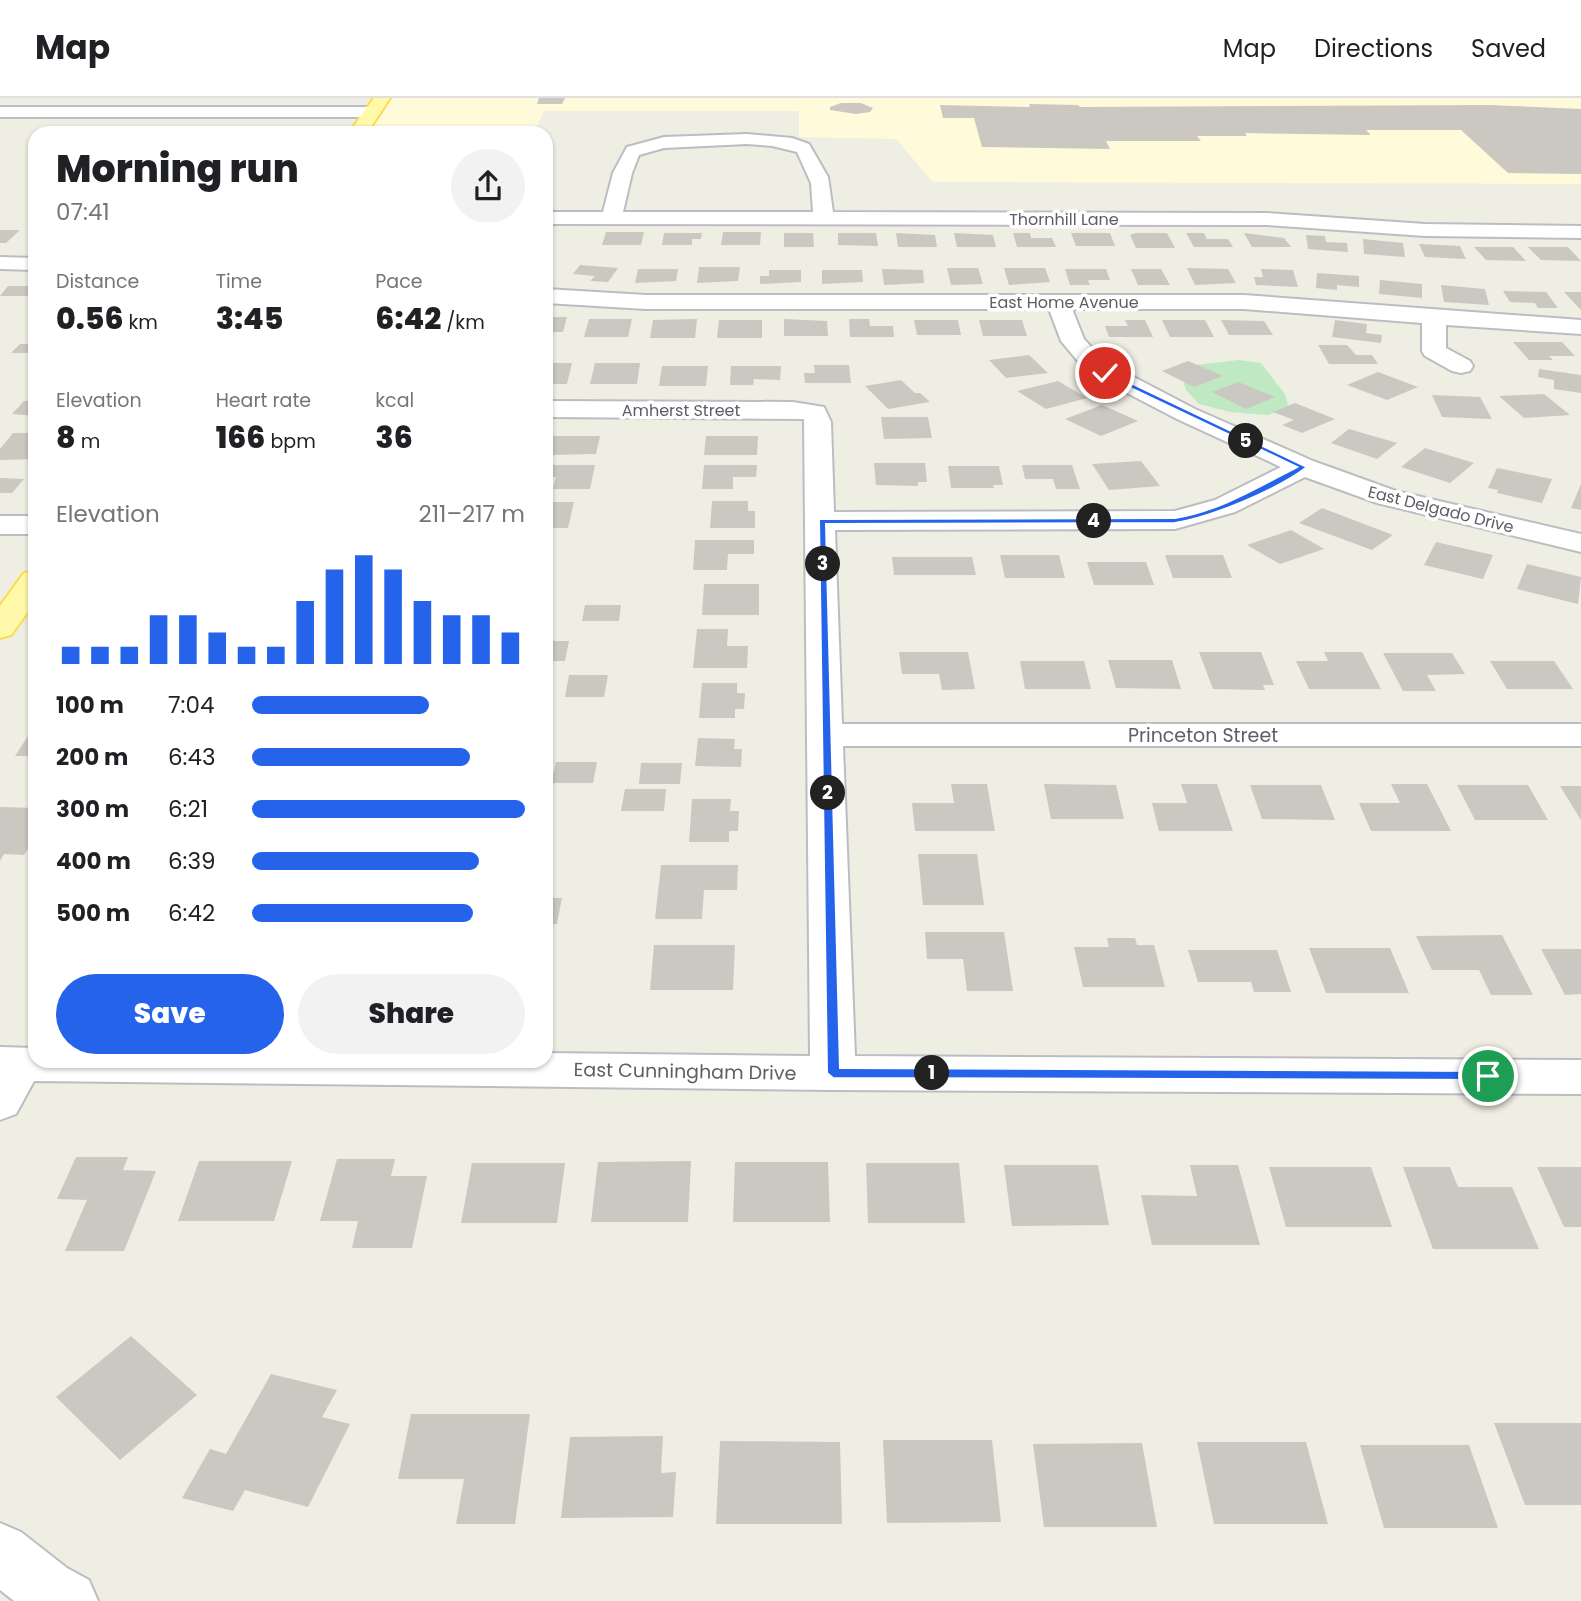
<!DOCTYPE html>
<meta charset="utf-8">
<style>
:root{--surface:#fff;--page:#f2f2f2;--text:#202124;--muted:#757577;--line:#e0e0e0;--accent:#2563eb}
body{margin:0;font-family:Poppins,sans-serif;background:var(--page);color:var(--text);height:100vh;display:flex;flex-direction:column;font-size:26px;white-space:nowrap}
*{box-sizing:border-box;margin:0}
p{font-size:23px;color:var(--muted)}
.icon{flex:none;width:38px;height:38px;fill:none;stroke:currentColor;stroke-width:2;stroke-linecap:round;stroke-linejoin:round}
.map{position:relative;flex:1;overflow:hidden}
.drawer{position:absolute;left:28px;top:28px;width:525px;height:942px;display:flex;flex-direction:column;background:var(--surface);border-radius:21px;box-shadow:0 2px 5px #0004}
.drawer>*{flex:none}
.pin{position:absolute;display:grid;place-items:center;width:60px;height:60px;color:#fff;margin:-30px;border:4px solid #fff;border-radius:50%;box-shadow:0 2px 7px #0007}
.km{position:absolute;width:35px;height:35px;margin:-18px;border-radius:50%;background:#222;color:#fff;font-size:19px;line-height:35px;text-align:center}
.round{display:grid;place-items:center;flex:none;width:74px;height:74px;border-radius:37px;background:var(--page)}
.overview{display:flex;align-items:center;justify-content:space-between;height:119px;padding:0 28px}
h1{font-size:38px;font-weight:800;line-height:52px}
.stats{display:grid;grid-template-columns:repeat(3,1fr);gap:10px;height:119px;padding:7px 28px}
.stats div{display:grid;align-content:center}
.stats b{font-size:30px;font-weight:800}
.stats small{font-size:19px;font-weight:400}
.stats p{font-size:19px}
.chart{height:196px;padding:14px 28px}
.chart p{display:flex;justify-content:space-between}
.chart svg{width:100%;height:126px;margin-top:7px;stroke:var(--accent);stroke-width:6}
.action{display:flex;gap:14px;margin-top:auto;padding:14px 28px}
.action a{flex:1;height:80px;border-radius:42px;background:var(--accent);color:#fff;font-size:28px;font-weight:800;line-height:80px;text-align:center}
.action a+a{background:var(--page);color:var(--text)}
ul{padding:0 28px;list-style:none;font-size:23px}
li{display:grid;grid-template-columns:112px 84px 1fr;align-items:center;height:52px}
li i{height:18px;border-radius:9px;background:var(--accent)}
header{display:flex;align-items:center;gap:42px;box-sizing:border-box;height:98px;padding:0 35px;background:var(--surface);border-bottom:2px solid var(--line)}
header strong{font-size:33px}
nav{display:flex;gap:38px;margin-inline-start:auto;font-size:24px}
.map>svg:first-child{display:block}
</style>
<header>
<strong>Map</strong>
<nav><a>Map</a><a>Directions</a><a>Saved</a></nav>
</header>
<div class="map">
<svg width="1581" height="1503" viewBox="0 0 1581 1503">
<rect width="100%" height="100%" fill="#efeee3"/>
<path fill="#fffad9" d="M 382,0 L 1581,0 L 1581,86 L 933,84 L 896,41 L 799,39 L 799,13 L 544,13 L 534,35 L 358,35 Z"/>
<path fill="#bee9c2" d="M 1239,262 L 1261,265 L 1285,296 L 1289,310 L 1268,317 L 1230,314 L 1199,306 L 1186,292 L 1181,276 L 1195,267 Z"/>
<path fill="#cac8c0" d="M 539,0 L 565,0 L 562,6 L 537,6 Z
M 841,5 L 861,5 L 873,10 L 870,14 L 856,16 L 830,12 L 830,9 Z
M 1029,6 L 1078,7 L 1080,9 L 1489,7 L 1581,11 L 1581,76 L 1508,75 L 1461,32 L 1366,32 L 1371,37 L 1245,35 L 1247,38 L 1197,38 L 1201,43 L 1106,43 L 1110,51 L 982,49 L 974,20 L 943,20 L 940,7 L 1030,9 Z
M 0,132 L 20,132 L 6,145 L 0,145 Z
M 606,134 L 644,134 L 641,147 L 602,147 Z
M 723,134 L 761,134 L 760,147 L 721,147 Z
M 664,135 L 702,135 L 701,141 L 692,141 L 692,147 L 662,147 Z
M 784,135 L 813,135 L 814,149 L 784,149 Z
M 838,135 L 876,135 L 878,148 L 838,147 Z
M 896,135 L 935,137 L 937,149 L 898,149 Z
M 954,135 L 993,137 L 996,149 L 957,149 Z
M 1013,135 L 1030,135 L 1031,140 L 1052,140 L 1056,149 L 1017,149 Z
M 1071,135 L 1110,135 L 1115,148 L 1076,148 Z
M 1136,135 L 1167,135 L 1175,150 L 1136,150 L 1130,137 Z
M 1186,135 L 1204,135 L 1207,141 L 1228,141 L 1233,149 L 1194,149 Z
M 1244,135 L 1284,140 L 1291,149 L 1252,149 Z
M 1306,137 L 1325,138 L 1326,144 L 1347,145 L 1348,154 L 1308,151 Z
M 1363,141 L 1403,145 L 1405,159 L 1364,156 Z
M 1419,146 L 1460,148 L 1466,161 L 1425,159 Z
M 1474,149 L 1513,149 L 1526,163 L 1486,162 Z
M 1528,149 L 1568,149 L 1581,163 L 1541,162 Z
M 580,167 L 618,170 L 608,184 L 590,183 L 595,178 L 573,176 Z
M 699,169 L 740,169 L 738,183 L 697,185 Z
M 947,170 L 978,170 L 983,186 L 951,187 Z
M 1004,170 L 1045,170 L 1050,184 L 1009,187 Z
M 1187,170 L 1228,171 L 1236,185 L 1195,187 Z
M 638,171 L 678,171 L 676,183 L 635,185 Z
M 882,171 L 923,172 L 924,185 L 884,187 Z
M 1065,171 L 1106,171 L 1110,182 L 1088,182 L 1090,187 L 1070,187 Z
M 1131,171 L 1161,171 L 1170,187 L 1138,187 Z
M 1261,171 L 1293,172 L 1298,189 L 1256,187 L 1254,179 L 1263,179 Z
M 769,172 L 801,172 L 801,184 L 760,186 L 760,178 L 769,178 Z
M 822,172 L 862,172 L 863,184 L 822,186 Z
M 1317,175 L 1359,178 L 1359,189 L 1337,187 L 1337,192 L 1316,190 Z
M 1380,182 L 1422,186 L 1422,200 L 1379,196 Z
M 1441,187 L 1485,191 L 1489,207 L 1444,204 Z
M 8,188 L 35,188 L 35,198 L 0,198 Z
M 1503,193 L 1546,194 L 1558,210 L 1538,210 L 1535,205 L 1510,204 Z
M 1564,194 L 1581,194 L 1581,212 Z
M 546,219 L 567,219 L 563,234 L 546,234 Z
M 589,221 L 632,221 L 628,239 L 584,239 Z
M 697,221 L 695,240 L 650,240 L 653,222 Z
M 784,221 L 827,223 L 828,238 L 784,238 Z
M 849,221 L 869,221 L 870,228 L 893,228 L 894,239 L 850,239 Z
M 719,222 L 762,222 L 762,240 L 717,240 Z
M 914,222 L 958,222 L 961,237 L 917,237 Z
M 979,222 L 1022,222 L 1027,238 L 983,238 Z
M 1125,222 L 1145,222 L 1153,239 L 1109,239 L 1105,228 L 1128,228 Z
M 1162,222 L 1205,222 L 1214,239 L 1170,239 Z
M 1221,222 L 1264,223 L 1273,237 L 1229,237 Z
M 1335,222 L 1367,226 L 1366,235 L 1382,237 L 1381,245 L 1332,239 Z
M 1513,244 L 1562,244 L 1575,258 L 1549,258 L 1553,262 L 1529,262 Z
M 20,246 L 35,246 L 35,255 L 11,255 Z
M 1318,247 L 1347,247 L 1356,257 L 1372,257 L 1378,266 L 1329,266 Z
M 1029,257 L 1048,275 L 1006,280 L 989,262 Z
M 1188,263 L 1223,278 L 1194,289 L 1162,273 Z
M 546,265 L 572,265 L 567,286 L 546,286 Z
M 595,265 L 640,265 L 637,286 L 590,286 Z
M 814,267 L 849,267 L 851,285 L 805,285 L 804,275 L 815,275 Z
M 662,268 L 708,268 L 706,288 L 659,288 Z
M 731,268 L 781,268 L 780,282 L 754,281 L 753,287 L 730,287 Z
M 1539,271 L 1581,277 L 1581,295 L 1554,291 L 1554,282 L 1538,279 Z
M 1378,274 L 1418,289 L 1387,302 L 1347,287 Z
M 901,282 L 915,295 L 920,295 L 930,304 L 888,311 L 865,288 Z
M 1058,283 L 1087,300 L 1046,311 L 1017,293 Z
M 1238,284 L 1275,299 L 1246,311 L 1212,294 Z
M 1544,296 L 1570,317 L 1524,320 L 1499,298 Z
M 1432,297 L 1480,299 L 1492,321 L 1442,319 Z
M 24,303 L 35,303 L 35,318 L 12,316 Z
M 1295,305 L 1335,321 L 1302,335 L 1282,327 L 1294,322 L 1273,314 Z
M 1102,307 L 1138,323 L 1101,338 L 1065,321 Z
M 881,319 L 928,319 L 932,340 L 884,341 Z
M 1349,331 L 1397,345 L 1377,361 L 1331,345 Z
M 13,335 L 35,335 L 35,361 L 0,362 L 0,351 Z
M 548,338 L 600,338 L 596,356 L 546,357 Z
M 706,338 L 758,338 L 757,357 L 704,357 Z
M 1425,350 L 1474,365 L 1450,385 L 1401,369 Z
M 1141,363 L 1160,388 L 1109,392 L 1092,366 Z
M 874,365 L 925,365 L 927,384 L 918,384 L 918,388 L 876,387 Z
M 546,367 L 595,367 L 590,391 L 553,391 L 556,379 L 546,379 Z
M 704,367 L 757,367 L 756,379 L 733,379 L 733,391 L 702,391 Z
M 1022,367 L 1072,367 L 1080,391 L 1056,391 L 1053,381 L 1025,381 Z
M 948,368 L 999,368 L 1003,387 L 993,387 L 994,390 L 951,390 Z
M 1497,370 L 1552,381 L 1542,405 L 1497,395 L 1498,392 L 1488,390 Z
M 0,380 L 24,381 L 12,395 L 0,395 Z
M 1581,386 L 1581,412 L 1571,410 Z
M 712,403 L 748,403 L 748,413 L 755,413 L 755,430 L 710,430 Z
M 546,404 L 574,404 L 568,430 L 546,430 Z
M 1322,410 L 1393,437 L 1372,452 L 1299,425 Z
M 1291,432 L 1324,451 L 1280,466 L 1247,447 Z
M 695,442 L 754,442 L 754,456 L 728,456 L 727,472 L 693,472 Z
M 1436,444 L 1493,457 L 1483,481 L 1424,467 Z
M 1000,457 L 1059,457 L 1065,480 L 1005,480 Z
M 1165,457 L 1223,457 L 1232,480 L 1173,480 Z
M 892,459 L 972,459 L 976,477 L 894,477 Z
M 1087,464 L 1146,464 L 1154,487 L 1094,487 Z
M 1527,466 L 1581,479 L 1578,506 L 1517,491 Z
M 704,486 L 759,486 L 759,517 L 702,517 Z
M 585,507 L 621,507 L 619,523 L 582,523 Z
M 697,531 L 728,531 L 727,548 L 748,548 L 747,570 L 693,570 Z
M 546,543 L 569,543 L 565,563 L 546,563 Z
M 899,554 L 968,554 L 975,591 L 942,592 L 939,576 L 902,576 Z
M 1199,554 L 1261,554 L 1274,587 L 1263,587 L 1265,592 L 1213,591 Z
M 1324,554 L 1362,554 L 1381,591 L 1309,591 L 1296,563 L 1328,563 Z
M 1383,555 L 1452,555 L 1465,576 L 1427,577 L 1436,593 L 1403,593 Z
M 1108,562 L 1172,562 L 1181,591 L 1116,590 Z
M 1020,563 L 1084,563 L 1091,591 L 1025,591 Z
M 1490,563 L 1554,563 L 1573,591 L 1507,591 Z
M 569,577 L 608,577 L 604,599 L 565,599 Z
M 702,585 L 737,585 L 737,595 L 745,595 L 744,611 L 735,611 L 735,620 L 699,620 Z
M 28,638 L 35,638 L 35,658 L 15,658 Z
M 698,640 L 735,641 L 734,651 L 742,651 L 741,669 L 695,668 Z
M 556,664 L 597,664 L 593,685 L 551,685 Z
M 641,665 L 682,665 L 680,686 L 639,686 Z
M 951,686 L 987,686 L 995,733 L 915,733 L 912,705 L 954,705 Z
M 1044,686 L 1116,687 L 1124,721 L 1051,721 Z
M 1181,686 L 1217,686 L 1233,733 L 1159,733 L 1152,705 L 1187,705 Z
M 1391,686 L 1427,686 L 1451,733 L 1371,733 L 1359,705 L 1400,705 Z
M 1250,687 L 1321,687 L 1335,722 L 1262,721 Z
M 1457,687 L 1528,687 L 1548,722 L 1475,722 Z
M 1560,688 L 1581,688 L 1581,722 Z
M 625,691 L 666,691 L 664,713 L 621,713 Z
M 692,701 L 731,701 L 730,713 L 739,713 L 738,733 L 729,733 L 729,744 L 689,744 Z
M 0,709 L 34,710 L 31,714 L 35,714 L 35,739 L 24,757 L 4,756 L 0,763 Z
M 918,756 L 977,756 L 984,807 L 923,807 Z
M 661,767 L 738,767 L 737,792 L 704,792 L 702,821 L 655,821 Z
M 546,800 L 562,800 L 557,826 L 546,826 Z
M 925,834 L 1004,834 L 1013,893 L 967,893 L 963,861 L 927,861 Z
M 1502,837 L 1533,897 L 1491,897 L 1479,872 L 1432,872 L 1416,838 Z
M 1107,840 L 1135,840 L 1137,847 L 1154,847 L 1165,889 L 1083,889 L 1074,849 L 1109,849 Z
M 654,847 L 735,847 L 733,892 L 650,892 Z
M 1309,850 L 1390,850 L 1409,895 L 1326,895 Z
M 1541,851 L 1581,851 L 1581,896 L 1565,897 Z
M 1188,852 L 1277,852 L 1291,894 L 1254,894 L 1251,884 L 1198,884 Z
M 76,1059 L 128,1059 L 123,1072 L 156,1073 L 124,1153 L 65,1153 L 87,1102 L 57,1101 Z
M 337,1061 L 395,1061 L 391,1078 L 427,1078 L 412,1150 L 352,1150 L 358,1123 L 320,1123 Z
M 199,1063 L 292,1063 L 274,1123 L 178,1123 Z
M 691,1063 L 688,1124 L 591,1124 L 598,1064 Z
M 735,1064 L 828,1064 L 830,1124 L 733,1124 Z
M 472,1065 L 565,1065 L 557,1125 L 461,1125 Z
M 866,1065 L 959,1065 L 965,1125 L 868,1125 Z
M 1004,1067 L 1098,1067 L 1109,1127 L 1012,1128 Z
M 1190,1067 L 1238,1067 L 1260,1147 L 1152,1147 L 1141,1097 L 1197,1098 Z
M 1269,1069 L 1371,1069 L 1392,1129 L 1286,1129 Z
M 1403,1069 L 1450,1069 L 1458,1089 L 1512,1089 L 1539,1151 L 1433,1151 Z
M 1537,1069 L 1581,1069 L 1581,1129 L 1564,1129 Z
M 131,1238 L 197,1297 L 120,1362 L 56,1299 Z
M 271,1276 L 337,1292 L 322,1319 L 350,1326 L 308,1409 L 245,1392 L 233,1413 L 182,1400 L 210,1351 L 226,1356 Z
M 411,1316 L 530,1316 L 515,1426 L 456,1426 L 464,1381 L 398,1381 Z
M 1494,1325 L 1581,1325 L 1581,1407 L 1525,1407 Z
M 663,1338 L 661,1375 L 676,1374 L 673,1419 L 561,1420 L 570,1339 Z
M 883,1342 L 992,1342 L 1001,1424 L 887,1425 Z
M 720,1343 L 840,1344 L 842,1426 L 716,1426 Z
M 1197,1344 L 1306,1344 L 1328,1426 L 1214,1426 Z
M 1142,1345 L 1157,1429 L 1044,1429 L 1033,1346 Z
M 1360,1347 L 1469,1347 L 1498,1430 L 1384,1430 Z"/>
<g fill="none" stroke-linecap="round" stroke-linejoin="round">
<g stroke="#bbbdc3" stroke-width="4">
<path id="minor" d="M 0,9 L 372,9 L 381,14 L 372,19 L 0,19 Z
M 747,36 L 792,40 L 809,46 L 828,79 L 833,114 L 1267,115 L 1425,126 L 1581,128 L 1581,140 L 1425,138 L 1267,127 L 546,126 L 546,114 L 603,114 L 613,75 L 627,49 L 664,39 ZM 747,46 L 772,48 L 797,54 L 811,85 L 813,114 L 623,114 L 632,75 L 639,57 L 664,50 Z
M 0,159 L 35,160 L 35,172 L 0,171 Z
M 546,191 L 646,197 L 1244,197 L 1581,222 L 1581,236 L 1446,227 L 1446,250 L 1470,263 L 1473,268 L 1470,273 L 1461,275 L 1452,273 L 1425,258 L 1422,253 L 1422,225 L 1244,211 L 1072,211 L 1084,241 L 1105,264 L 1195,311 L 1313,363 L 1396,393 L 1581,436 L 1581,454 L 1377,405 L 1305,379 L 1235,414 L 1175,431 L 835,432 L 842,626 L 1581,626 L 1581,648 L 843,648 L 855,958 L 1581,962 L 1581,996 L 833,992 L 34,983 L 16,1016 L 0,1022 L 0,949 L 35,950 L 35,962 L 546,962 L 546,955 L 810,958 L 804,321 L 546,319 L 546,303 L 793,304 L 824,309 L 831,324 L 834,414 L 1175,413 L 1215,402 L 1281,369 L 1177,321 L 1087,274 L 1061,243 L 1049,211 L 646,211 L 546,205 Z
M 0,418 L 35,418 L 35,436 L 0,436 Z
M 0,1425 L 21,1434 L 67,1470 L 89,1482 L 98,1503 L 14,1503 L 0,1492 Z"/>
</g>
<g stroke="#fcdc50" stroke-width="4">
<path id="major" d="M 374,0 L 390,0 L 367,35 L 349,35 Z
M 35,473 L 35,504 L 11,537 L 0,540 L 0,508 L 24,475 Z"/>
</g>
<use href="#minor" fill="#fff" fill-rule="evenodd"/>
<use href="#major" fill="#fff9a9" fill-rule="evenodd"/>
</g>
<path fill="#2563eb" stroke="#fff" stroke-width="2" d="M 1103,274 L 1108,274 L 1307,369 C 1277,392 1212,419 1175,425 L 826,426 L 840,970 L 1488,973 L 1494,978 L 1492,982 L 833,980 L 827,975 L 819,421 L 1175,420 C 1219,413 1258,389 1297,369 L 1103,277 Z"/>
<g text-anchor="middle" stroke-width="7" stroke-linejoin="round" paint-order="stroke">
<g font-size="16" fill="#5b5f65" stroke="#fff">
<text x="1064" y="127">Thornhill Lane</text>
<text x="1064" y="210">East Home Avenue</text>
<text x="681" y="318">Amherst Street</text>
<text transform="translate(1441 411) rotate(14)" y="6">East Delgado Drive</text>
</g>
<g font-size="19" fill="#5b5f65" stroke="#fff">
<text x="1203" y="644">Princeton Street</text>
<text transform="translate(685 973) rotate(1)" y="7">East Cunningham Drive</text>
</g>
</g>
</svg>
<div class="pin" style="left:1488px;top:978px;background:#1e9e55"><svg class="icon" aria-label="arrive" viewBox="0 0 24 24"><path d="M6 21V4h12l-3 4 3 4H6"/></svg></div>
<div class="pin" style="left:1105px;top:275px;background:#d93025"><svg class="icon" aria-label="check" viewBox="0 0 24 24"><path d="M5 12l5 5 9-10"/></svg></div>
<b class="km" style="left:932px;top:975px">1</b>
<b class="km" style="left:828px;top:695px">2</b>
<b class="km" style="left:823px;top:466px">3</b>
<b class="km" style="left:1094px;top:423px">4</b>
<b class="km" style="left:1246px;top:343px">5</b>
<section class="drawer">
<div class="overview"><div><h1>Morning run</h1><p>07:41</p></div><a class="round"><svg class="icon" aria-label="share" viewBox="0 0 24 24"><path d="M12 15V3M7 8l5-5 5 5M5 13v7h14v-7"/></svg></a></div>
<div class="stats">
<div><p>Distance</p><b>0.56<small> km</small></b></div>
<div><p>Time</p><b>3:45</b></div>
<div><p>Pace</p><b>6:42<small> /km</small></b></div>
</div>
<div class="stats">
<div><p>Elevation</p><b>8<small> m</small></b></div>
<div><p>Heart rate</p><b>166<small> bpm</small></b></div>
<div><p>kcal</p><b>36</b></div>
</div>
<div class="chart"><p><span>Elevation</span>211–217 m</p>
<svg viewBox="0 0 160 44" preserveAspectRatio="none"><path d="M5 44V38M15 44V38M25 44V38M35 44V27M45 44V27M55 44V33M65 44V38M75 44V38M85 44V22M95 44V11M105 44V6M115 44V11M125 44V22M135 44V27M145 44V27M155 44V33"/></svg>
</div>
<ul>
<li><b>100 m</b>7:04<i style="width:65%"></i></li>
<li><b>200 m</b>6:43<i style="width:80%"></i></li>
<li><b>300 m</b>6:21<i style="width:100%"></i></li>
<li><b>400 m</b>6:39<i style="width:83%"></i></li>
<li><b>500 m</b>6:42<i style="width:81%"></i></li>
</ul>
<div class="action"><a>Save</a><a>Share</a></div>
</section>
</div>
